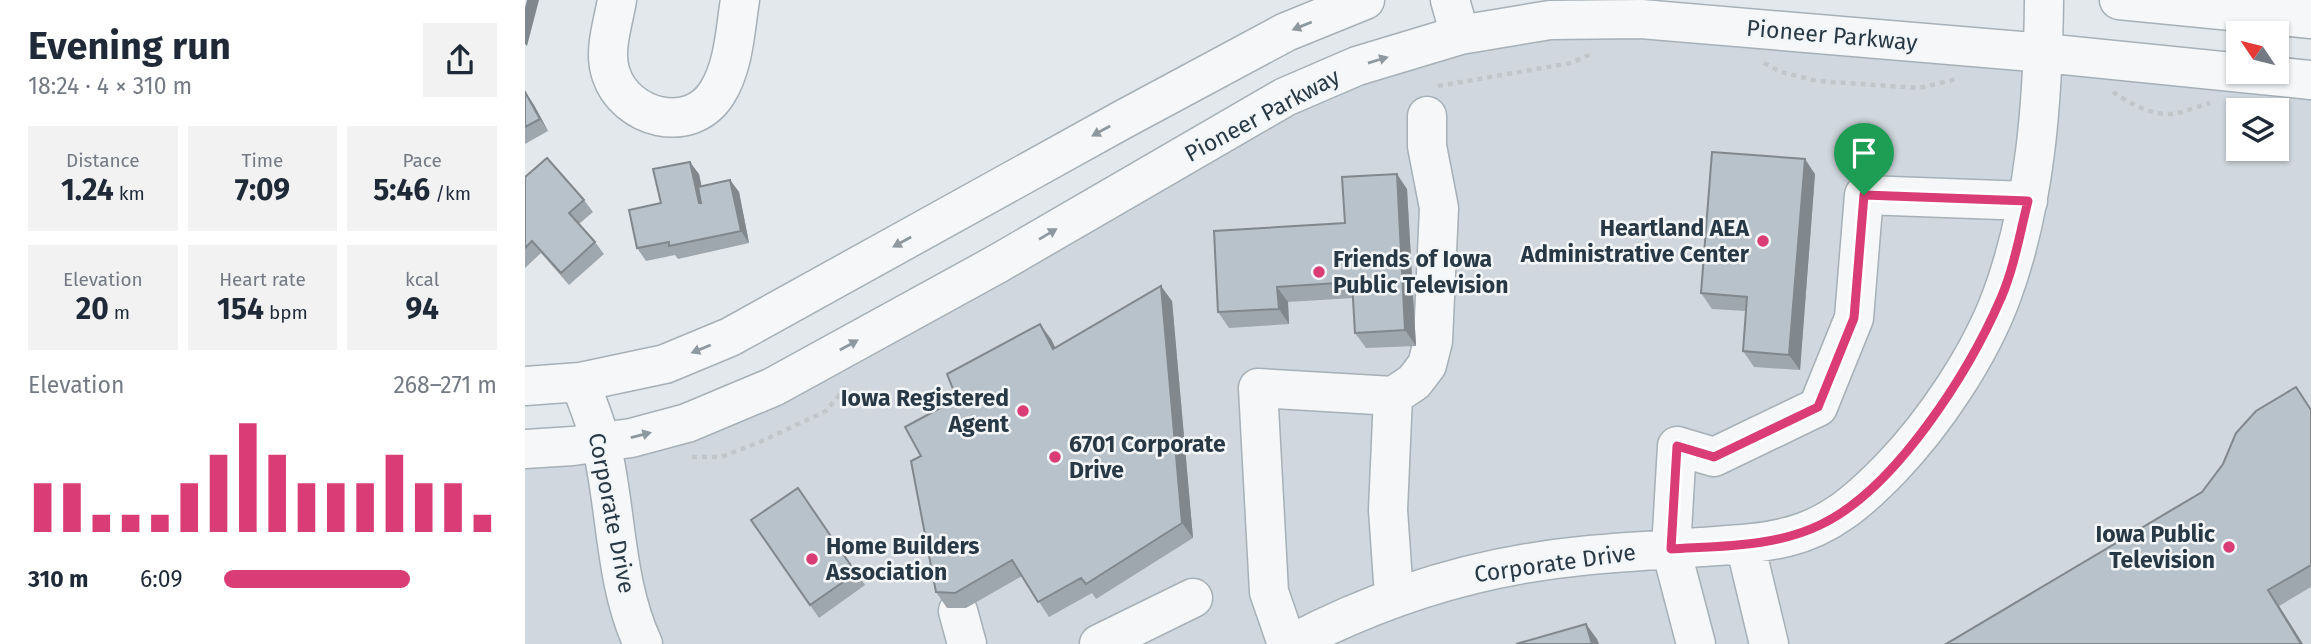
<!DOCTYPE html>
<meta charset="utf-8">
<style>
:root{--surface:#fff;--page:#f2f2f3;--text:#1f2937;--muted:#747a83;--accent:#da3d75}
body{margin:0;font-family:"Fira Sans",sans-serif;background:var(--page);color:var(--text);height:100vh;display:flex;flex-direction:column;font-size:26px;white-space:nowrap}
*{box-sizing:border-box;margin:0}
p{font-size:23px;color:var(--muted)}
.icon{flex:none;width:38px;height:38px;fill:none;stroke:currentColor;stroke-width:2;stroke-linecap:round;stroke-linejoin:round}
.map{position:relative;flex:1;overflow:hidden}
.details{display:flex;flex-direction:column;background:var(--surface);width:525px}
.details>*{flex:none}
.needle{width:46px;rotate:305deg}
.controls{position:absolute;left:1701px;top:21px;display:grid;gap:14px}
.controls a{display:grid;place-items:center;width:63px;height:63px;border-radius:0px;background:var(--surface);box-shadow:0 2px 5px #0004;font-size:35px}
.pin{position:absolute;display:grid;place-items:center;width:60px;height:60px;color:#fff;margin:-72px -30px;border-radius:50% 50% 50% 0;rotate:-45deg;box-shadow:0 0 7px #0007}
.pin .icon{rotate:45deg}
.round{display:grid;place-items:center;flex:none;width:74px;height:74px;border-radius:0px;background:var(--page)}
.headline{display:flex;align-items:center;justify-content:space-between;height:119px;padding:0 28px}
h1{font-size:38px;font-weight:700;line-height:52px}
.stats{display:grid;grid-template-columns:repeat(3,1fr);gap:10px;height:119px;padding:7px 28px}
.stats div{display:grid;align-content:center;border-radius:0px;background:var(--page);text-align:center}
.stats b{font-size:30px;font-weight:700}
.stats small{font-size:19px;font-weight:400}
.stats p{font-size:19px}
.chart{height:196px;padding:14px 28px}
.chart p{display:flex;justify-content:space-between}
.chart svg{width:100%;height:126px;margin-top:7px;stroke:var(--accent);stroke-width:6}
ul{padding:0 28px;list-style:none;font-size:23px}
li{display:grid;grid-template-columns:112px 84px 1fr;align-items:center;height:52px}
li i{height:18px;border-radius:9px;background:var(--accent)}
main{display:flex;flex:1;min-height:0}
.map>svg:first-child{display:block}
</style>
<main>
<section class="details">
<div class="headline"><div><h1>Evening run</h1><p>18:24 · 4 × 310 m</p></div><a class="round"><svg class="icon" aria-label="share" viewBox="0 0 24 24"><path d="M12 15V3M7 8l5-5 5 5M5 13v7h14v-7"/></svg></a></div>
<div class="stats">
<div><p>Distance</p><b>1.24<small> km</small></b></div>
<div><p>Time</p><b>7:09</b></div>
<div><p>Pace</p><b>5:46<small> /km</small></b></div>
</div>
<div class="stats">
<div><p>Elevation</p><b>20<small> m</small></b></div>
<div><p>Heart rate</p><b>154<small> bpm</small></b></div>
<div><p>kcal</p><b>94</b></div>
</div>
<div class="chart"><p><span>Elevation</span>268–271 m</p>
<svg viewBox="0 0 160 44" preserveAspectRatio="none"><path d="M5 44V27M15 44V27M25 44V38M35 44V38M45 44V38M55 44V27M65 44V17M75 44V6M85 44V17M95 44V27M105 44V27M115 44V27M125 44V17M135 44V27M145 44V27M155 44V38"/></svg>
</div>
<ul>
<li><b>310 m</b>6:09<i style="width:68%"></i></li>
</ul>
</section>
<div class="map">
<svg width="1786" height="644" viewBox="0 0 1786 644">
<rect width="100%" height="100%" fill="#e2e8eb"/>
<path fill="#d0d7de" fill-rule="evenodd" d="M 1034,30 L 1786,91 L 1786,644 L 0,644 L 0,464 L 121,445 L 796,93 L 893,54 ZM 1713,110 L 1752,110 L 1752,149 L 1713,149 Z"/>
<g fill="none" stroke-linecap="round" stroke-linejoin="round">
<g stroke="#a6b0b6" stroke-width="41">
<path id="minor" d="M 92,0 C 88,24 78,51 86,74 C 100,118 165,136 192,93 C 209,66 210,31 215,0
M 925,0 L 935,35
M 1594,0 L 1786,19
M 55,382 C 62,402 71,423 76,443 C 92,509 89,582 118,644
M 0,386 L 55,382 L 140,364 L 205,337 L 597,120 L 761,32 L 840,0
M 868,396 L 889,382 L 902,365 L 908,341 L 914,208 L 902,146 L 902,116
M 0,449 L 48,446 L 106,438 L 162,423 L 248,387 L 472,264 L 760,97 L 832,66 L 935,35 L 1025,20 L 1116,19 L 1519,53 L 1786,80
M 1220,544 L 1244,644
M 433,611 L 442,644
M 574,644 L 668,598
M 762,644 L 744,592 L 733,388 L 868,396 L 863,510 L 869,596
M 766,644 C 857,596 953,566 1056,556 C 1096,552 1136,550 1176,547 C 1205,545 1234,544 1262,537 C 1305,527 1336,499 1366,468 C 1410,422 1455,355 1477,295 C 1511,202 1518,98 1519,0
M 1171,644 L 1146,549 L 1152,446 L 1189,457 L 1293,407 L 1329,318 L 1339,195 L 1503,201"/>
</g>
<path stroke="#c0c6ca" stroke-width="4.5" stroke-dasharray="5 5" stroke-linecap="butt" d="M 1239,63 L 1256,72 L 1292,81 L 1394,88 L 1432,79
M 913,86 L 1046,63 L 1068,53
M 1588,92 C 1604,103 1625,115 1646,114 C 1658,113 1673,106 1685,103
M 167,457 L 196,457 L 237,441 L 301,411 L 324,383"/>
<use href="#minor" stroke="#f5f7f9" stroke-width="38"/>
</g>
<path fill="#9ea7ae" d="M 0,92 L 9,105 L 23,131 L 0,144 Z
M 174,174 L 176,186 L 205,180 L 214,192 L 224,243 L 153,259 L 150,255 L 121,261 L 112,248 Z
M 1290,174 L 1275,370 L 1229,367 L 1218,351 L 1221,311 L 1187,309 L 1176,293 Z
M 0,177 L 59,200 L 68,212 L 54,224 L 70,242 L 79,254 L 44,285 L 16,253 L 0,268 Z
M 882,189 L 891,346 L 841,348 L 830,333 L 828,298 L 763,302 L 764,324 L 704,328 L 693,312 L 820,223 Z
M 647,301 L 668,538 L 571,599 L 567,593 L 524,617 L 497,576 L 441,608 L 422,608 L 411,592 L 396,456 L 432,399 L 526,339 L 530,348 Z
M 1771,387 L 1786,409 L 1786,587 L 1754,606 L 1778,644 L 1677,492 L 1698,464 Z
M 273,488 L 340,585 L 294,618 L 226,520 Z"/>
<path fill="#81888d" d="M 2,0 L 14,0 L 2,46 L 0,44 L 0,8 Z
M 0,92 L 9,105 L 23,131 L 15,119 Z
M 1280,159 L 1290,174 L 1275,370 L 1264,355 Z
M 165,162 L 174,174 L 183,216 L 174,203 Z
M 872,174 L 882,189 L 891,346 L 880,330 Z
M 205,180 L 214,192 L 224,243 L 216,231 Z
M 636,286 L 647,301 L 668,538 L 657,523 Z
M 752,287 L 763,302 L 764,324 L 754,309 Z
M 515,324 L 526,339 L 539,365 L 528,349 Z
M 1743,590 L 1754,606 L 1778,644 L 1776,644 Z
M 1061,624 L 1072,639 L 1074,644 L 1067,644 Z"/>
<path fill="#b8c2ca" stroke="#81888d" stroke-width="2" d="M 0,92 L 15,119 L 0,127 Z
M 1187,152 L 1280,159 L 1264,355 L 1218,351 L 1222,297 L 1176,293 Z
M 22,158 L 59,200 L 44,213 L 70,242 L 36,273 L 7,241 L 0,248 L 0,177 Z
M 165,162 L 174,203 L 176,203 L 173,187 L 205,180 L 216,231 L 144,246 L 144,242 L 112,248 L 104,210 L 136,203 L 128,169 Z
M 872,174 L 880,330 L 830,333 L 827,282 L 752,287 L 754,309 L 693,312 L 689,231 L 820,223 L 817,177 Z
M 636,286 L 657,523 L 561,584 L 556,578 L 513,602 L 487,560 L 430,593 L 411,592 L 386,461 L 396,456 L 380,427 L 432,399 L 422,374 L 515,324 L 528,349 Z
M 1771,387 L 1786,410 L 1786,565 L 1743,590 L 1776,644 L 1421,644 L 1677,492 L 1698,464 L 1711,433 L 1731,411 Z
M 273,488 L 331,573 L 285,605 L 226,520 Z
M 1061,624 L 1067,644 L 991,644 Z"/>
<defs><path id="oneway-solid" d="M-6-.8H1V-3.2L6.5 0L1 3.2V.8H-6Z" transform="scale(1.75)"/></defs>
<g fill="#8e989f">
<use href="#oneway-solid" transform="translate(777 26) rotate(158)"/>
<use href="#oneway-solid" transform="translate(853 60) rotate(-17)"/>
<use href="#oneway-solid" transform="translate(576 131) rotate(151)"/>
<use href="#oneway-solid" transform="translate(523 234) rotate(-31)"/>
<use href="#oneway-solid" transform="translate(377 242) rotate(151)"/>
<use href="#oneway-solid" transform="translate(324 345) rotate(-29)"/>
<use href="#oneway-solid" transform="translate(176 349) rotate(158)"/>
<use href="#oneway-solid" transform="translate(116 435) rotate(-14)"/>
</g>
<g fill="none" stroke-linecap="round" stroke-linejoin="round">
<g stroke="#fff" stroke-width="14">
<path id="route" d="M 1339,195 L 1503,201 C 1495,233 1489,268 1476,298 C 1444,372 1371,488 1297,524 C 1251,547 1196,546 1146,549 L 1152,446 L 1189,457 L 1293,407 L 1329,318 Z"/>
</g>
<use href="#route" stroke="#da3d75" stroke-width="9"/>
</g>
<g fill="#da3d75" stroke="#f2f6f8" stroke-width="2.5">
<circle cx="1238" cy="241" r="7"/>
<circle cx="794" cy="272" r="7"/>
<circle cx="498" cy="411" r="7"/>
<circle cx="530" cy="457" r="7"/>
<circle cx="1704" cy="547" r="7"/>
<circle cx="287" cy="559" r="7"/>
</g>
<g text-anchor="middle" stroke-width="5" stroke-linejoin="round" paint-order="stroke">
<g font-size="23" fill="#283945" stroke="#f2f6f8">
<text transform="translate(1307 35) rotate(5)" y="8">Pioneer Parkway</text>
<text transform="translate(737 115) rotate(-28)" y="8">Pioneer Parkway</text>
<text transform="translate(87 513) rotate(79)" y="8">Corporate Drive</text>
<text transform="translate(1030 563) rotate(-8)" y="8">Corporate Drive</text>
</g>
<g font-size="23" font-weight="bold" fill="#283945" stroke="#f2f6f8" text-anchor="end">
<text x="1224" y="236">Heartland AEA<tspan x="1224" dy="26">Administrative Center</tspan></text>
<text x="808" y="267" text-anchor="start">Friends of Iowa<tspan x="808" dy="26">Public Television</tspan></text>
<text x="484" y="406">Iowa Registered<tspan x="484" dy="26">Agent</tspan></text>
<text x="544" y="452" text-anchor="start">6701 Corporate<tspan x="544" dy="26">Drive</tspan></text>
<text x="1690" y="542">Iowa Public<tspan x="1690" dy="26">Television</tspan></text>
<text x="301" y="554" text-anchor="start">Home Builders<tspan x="301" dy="26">Association</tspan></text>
</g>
</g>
</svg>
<div class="controls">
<a><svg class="needle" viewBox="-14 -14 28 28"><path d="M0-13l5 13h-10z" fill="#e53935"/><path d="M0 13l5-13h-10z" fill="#747a83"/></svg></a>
<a><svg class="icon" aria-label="layers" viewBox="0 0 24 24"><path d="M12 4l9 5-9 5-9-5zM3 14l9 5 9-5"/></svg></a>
</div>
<div class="pin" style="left:1339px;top:195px;background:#1e9e55"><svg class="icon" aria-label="arrive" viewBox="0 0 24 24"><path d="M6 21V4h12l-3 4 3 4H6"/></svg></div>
</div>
</main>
